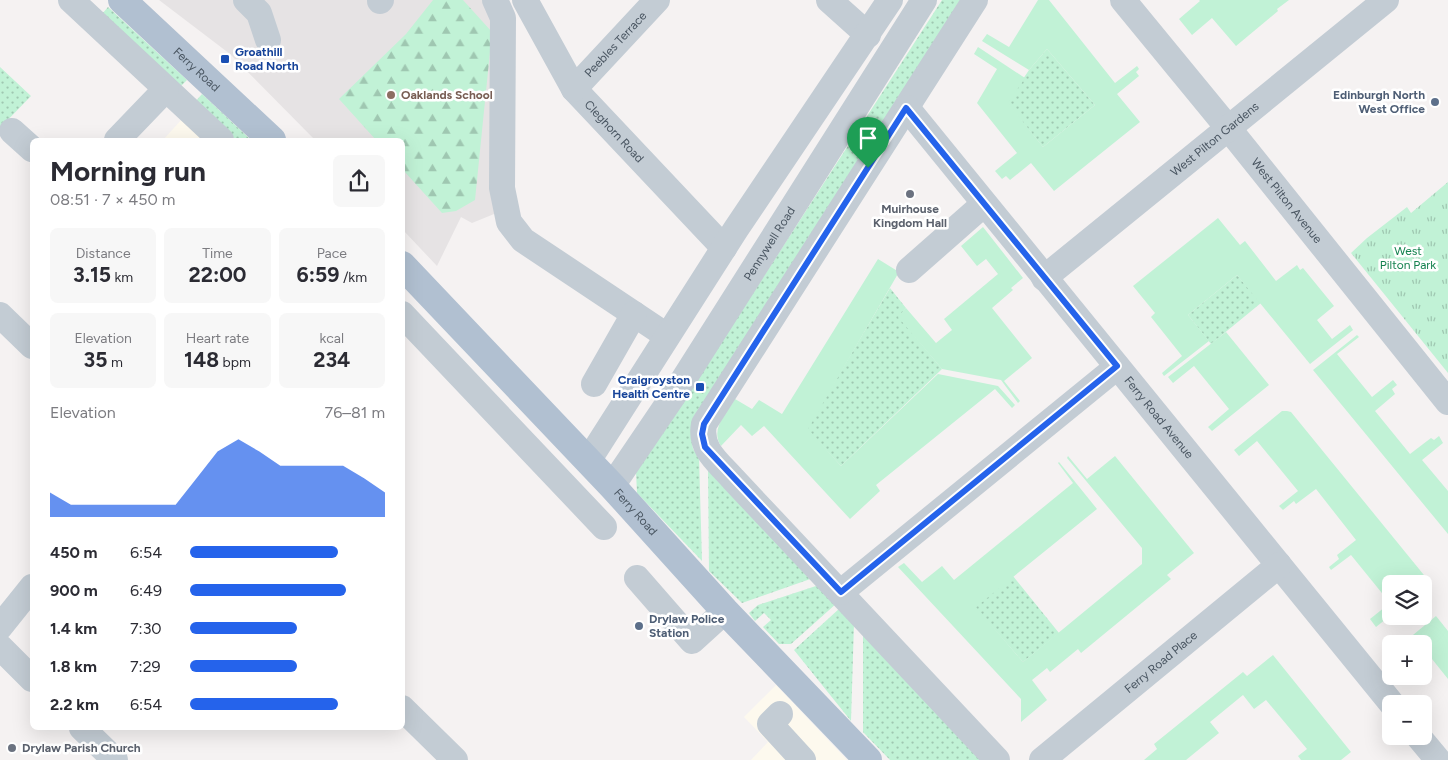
<!DOCTYPE html>
<meta charset="utf-8">
<style>
:root{--surface:#fff;--page:#f7f7f7;--text:#2b2b33;--muted:#7c7c81;--accent:#2563eb}
body{margin:0;font-family:Figtree,sans-serif;background:var(--page);color:var(--text);height:100vh;display:flex;flex-direction:column;font-size:19px;white-space:nowrap}
*{box-sizing:border-box;margin:0}
p{font-size:16px;color:var(--muted)}
.icon{flex:none;width:28px;height:28px;fill:none;stroke:currentColor;stroke-width:2;stroke-linecap:round;stroke-linejoin:round}
.map{position:relative;flex:1;overflow:hidden}
.drawer{position:absolute;left:30px;top:138px;width:375px;height:592px;display:flex;flex-direction:column;background:var(--surface);border-radius:8px;box-shadow:0 5px 20px #0002}
.drawer>*{flex:none}
.buttons{position:absolute;left:1382px;top:575px;display:grid;gap:10px}
.buttons a{display:grid;place-items:center;width:50px;height:50px;border-radius:8px;background:var(--surface);box-shadow:0 5px 20px #0002;font-size:25px}
.pin{position:absolute;display:grid;place-items:center;width:42px;height:42px;color:#fff;margin:-51px -21px;border-radius:50% 50% 50% 0;rotate:-45deg;box-shadow:0 0 5px #0007}
.pin .icon{rotate:45deg}
.round{display:grid;place-items:center;flex:none;width:52px;height:52px;border-radius:8px;background:var(--page)}
.headline{display:flex;align-items:center;justify-content:space-between;height:85px;padding:0 20px}
h1{font-size:28px;font-weight:700;line-height:38px}
.metrics{display:grid;grid-template-columns:repeat(3,1fr);gap:8px;height:85px;padding:5px 20px}
.metrics div{display:grid;align-content:center;border-radius:8px;background:var(--page);text-align:center}
.metrics b{font-size:21px;font-weight:700}
.metrics small{font-size:14px;font-weight:400}
.metrics p{font-size:14px}
.chart{height:140px;padding:10px 20px}
.chart p{display:flex;justify-content:space-between}
.chart svg{width:100%;height:90px;margin-top:5px;fill:var(--accent);opacity:.7}
ul{padding:0 20px;list-style:none;font-size:16px}
li{display:grid;grid-template-columns:80px 60px 1fr;align-items:center;height:38px}
li i{height:12px;border-radius:6px;background:var(--accent)}
.map>svg:first-child{display:block}
</style>
<div class="map">
<svg width="1448" height="760" viewBox="0 0 1448 760">
<defs>
<pattern id="grass-dots" width="8" height="8" patternUnits="userSpaceOnUse" patternTransform="scale(1.25)"><rect width="8" height="8" fill="#c1f2d6"/><path d="M2 2h.1M6 6h.1" fill="none" stroke="#9fc7b1" stroke-width="1.8" stroke-linecap="round"/></pattern>
<pattern id="forest-firs" width="22" height="20" patternUnits="userSpaceOnUse" patternTransform="scale(1.25)"><rect width="22" height="20" fill="#c1f2d6"/><path d="M5 1l3.5 6h-7zM16 11l3.5 6h-7z" fill="#9fc7b1"/></pattern>
<pattern id="park-tufts" width="24" height="20" patternUnits="userSpaceOnUse" patternTransform="scale(1.25)"><rect width="24" height="20" fill="#c1f2d6"/><path d="M3 7l-1-3M5 7V3M7 7l1-3M15 17l-1-3M17 17v-4M19 17l1-3" fill="none" stroke="#9fc7b1"/></pattern>
</defs>
<rect width="100%" height="100%" fill="#f5f2f2"/>
<path fill="#fdf9ee" d="M 183,118 L 207,140 L 163,140 Z
M 776,685 L 847,760 L 751,760 L 768,742 L 744,717 Z"/>
<path fill="#e6e3e4" d="M 159,0 L 500,0 L 499,212 L 472,223 L 461,217 L 437,266 L 403,230 L 402,140 L 315,140 L 230,54 Z"/>
<path fill="url(#grass-dots)" d="M 942,0 L 967,0 L 691,436 L 693,449 L 699,457 L 702,561 L 637,493 L 636,472 L 680,406 Z
M 108,7 L 187,80 L 180,87 L 102,14 Z
M 1047,49 L 1095,105 L 1043,147 L 1007,103 L 1029,70 Z
M 0,67 L 31,96 L 0,128 Z
M 202,94 L 251,140 L 236,140 L 195,102 Z
M 1237,275 L 1261,303 L 1211,344 L 1188,315 Z
M 890,288 L 906,308 L 899,317 L 942,369 L 841,466 L 807,429 Z
M 708,465 L 816,577 L 742,603 L 709,571 Z
M 1013,576 L 1059,633 L 1023,662 L 975,607 Z
M 822,584 L 837,603 L 791,644 L 779,644 L 763,627 L 771,620 L 764,613 L 755,621 L 749,613 L 758,605 Z
M 840,608 L 854,623 L 851,721 L 794,650 Z
M 863,629 L 985,760 L 890,760 L 863,732 Z"/>
<path fill="url(#forest-firs)" d="M 433,0 L 463,0 L 492,32 L 475,200 L 456,211 L 442,213 L 403,170 L 402,140 L 376,140 L 339,99 L 406,34 Z"/>
<path fill="url(#park-tufts)" d="M 1448,182 L 1448,373 L 1351,253 L 1367,238 L 1407,207 L 1411,213 Z"/>
<path fill="#c1f2d6" d="M 1038,0 L 1049,0 L 1115,83 L 1137,66 L 1139,69 L 1136,72 L 1139,76 L 1117,94 L 1140,122 L 1054,191 L 1031,163 L 1010,180 L 1006,176 L 1002,179 L 995,171 L 1017,153 L 977,103 L 997,69 L 974,54 L 978,47 L 1025,78 L 1008,103 L 1043,147 L 1095,105 L 1047,49 L 1029,70 L 982,41 L 987,34 L 1009,47 Z
M 1199,0 L 1289,0 L 1277,9 L 1278,11 L 1236,46 L 1212,18 L 1192,35 L 1179,19 L 1200,1 Z
M 1218,218 L 1240,245 L 1245,241 L 1276,281 L 1297,265 L 1300,270 L 1303,268 L 1334,306 L 1317,320 L 1332,339 L 1350,325 L 1353,330 L 1310,364 L 1237,275 L 1188,315 L 1209,341 L 1164,376 L 1162,373 L 1182,356 L 1151,317 L 1155,313 L 1133,286 Z
M 983,227 L 1023,278 L 1011,288 L 1013,290 L 992,308 L 1032,358 L 1004,381 L 1020,401 L 1018,403 L 1001,380 L 942,369 L 898,317 L 906,308 L 936,343 L 952,330 L 944,319 L 998,274 L 986,259 L 977,266 L 961,246 Z
M 878,259 L 899,272 L 808,429 L 841,466 L 938,374 L 998,386 L 1015,405 L 1012,408 L 995,389 L 876,485 L 880,491 L 850,519 L 764,426 L 752,436 L 741,425 L 721,446 C 710,429 726,414 735,399 L 752,409 L 759,400 L 782,414 Z
M 1226,332 L 1269,385 L 1212,431 L 1208,427 L 1229,409 L 1194,366 L 1173,383 L 1168,377 Z
M 1357,335 L 1359,337 L 1337,354 L 1372,397 L 1393,380 L 1397,385 L 1392,389 L 1395,394 L 1375,411 L 1410,454 L 1431,438 L 1434,440 L 1439,436 L 1443,443 L 1422,460 L 1448,491 L 1448,534 L 1313,370 Z
M 1282,411 L 1287,411 L 1291,412 L 1428,580 L 1428,586 L 1424,590 L 1424,584 L 1391,584 L 1391,615 L 1376,627 L 1370,619 L 1390,603 L 1351,555 L 1331,570 L 1329,567 L 1339,559 L 1337,555 L 1356,540 L 1316,489 L 1296,504 L 1294,501 L 1283,510 L 1279,506 L 1298,491 L 1257,441 L 1239,456 L 1234,450 Z
M 1068,456 L 1087,479 L 1115,456 L 1194,553 L 1167,575 L 1171,579 L 1081,653 L 1078,649 L 1050,672 L 1047,668 L 1032,680 L 1047,700 L 1021,722 L 1021,699 L 898,567 L 904,563 L 922,582 L 942,566 L 954,580 L 1073,483 L 1058,463 L 1059,462 L 1097,509 L 976,607 L 1023,662 L 1142,564 L 1142,548 L 1067,458 Z
M 1436,616 L 1448,631 L 1448,679 L 1424,649 L 1424,644 L 1402,644 Z
M 1273,655 L 1351,752 L 1341,760 L 1301,760 L 1298,756 L 1307,749 L 1266,700 L 1254,709 L 1243,695 L 1210,722 L 1219,733 L 1186,760 L 1144,760 L 1157,749 L 1154,744 L 1243,672 L 1247,676 Z"/>
<g fill="none" stroke-linecap="round" stroke-linejoin="round">
<g stroke="#c3ccd4" stroke-width="26">
<path d="M 71,0 L 221,140"/>
<path d="M 246,0 L 259,13 L 268,40"/>
<path d="M 495,0 L 503,18 L 502,188 L 509,222 L 523,240 L 667,336"/>
<path id="s1" d="M 525,0 L 574,89 L 724,248"/>
<path d="M 829,0 L 868,35"/>
<path d="M 975,0 L 704,424 C 699,449 718,462 733,479 L 997,760"/>
<path id="s2" d="M 1123,0 L 1229,129 L 1448,402"/>
<path d="M 380,1 L 381,0"/>
<path id="s3" d="M 574,89 L 657,0"/>
<path id="s4" d="M 907,108 L 1392,704"/>
<path d="M 12,131 L 32,149"/>
<path d="M 117,140 L 166,89"/>
<path d="M 909,270 L 984,204"/>
<path id="s5" d="M 1044,278 L 1386,0"/>
<path d="M 402,314 L 604,527"/>
<path d="M 0,315 L 32,346"/>
<path d="M 594,384 L 634,314"/>
<path d="M 588,461 L 736,229 L 890,0"/>
<path id="s6" d="M 612,486 L 673,396 L 924,0"/>
<path d="M 637,578 L 692,641 L 725,611"/>
<path d="M 841,592 L 1117,367"/>
<path d="M 0,627 L 32,587"/>
<path d="M 0,647 L 32,679"/>
<path d="M 402,708 L 455,760"/>
<path d="M 780,714 L 770,724 L 803,760"/>
<path d="M 82,728 L 115,760"/>
<path d="M 1418,736 L 1438,760"/>
<path id="s7" d="M 1042,760 L 1279,565"/>
</g>
<g stroke="#b1c0d1" stroke-width="28">
<path id="s8" d="M 122,0 L 272,140"/>
<path id="s9" d="M 402,265 L 612,486 L 725,611 L 868,760"/>
</g>
</g>
<g fill="none" stroke-linecap="round" stroke-linejoin="round">
<g stroke="#fff" stroke-width="10">
<path id="route" d="M 906,108 L 1117,366 L 841,592 L 705,447 L 702,434 L 704,424 Z"/>
</g>
<use href="#route" stroke="#2563eb" stroke-width="6"/>
</g>
<g fill="#1a4fb4" stroke="#fff" stroke-width="2">
<rect x="220" y="54" width="10" height="10" rx="2.5"/>
<rect x="695" y="382" width="10" height="10" rx="2.5"/>
</g>
<circle fill="#8d6e63" stroke="#fff" stroke-width="2" cx="391" cy="95" r="5"/>
<g fill="#5c6f8a" stroke="#fff" stroke-width="2">
<circle cx="1435" cy="102" r="5"/>
<circle cx="639" cy="626" r="5"/>
</g>
<g fill="#6b7280" stroke="#fff" stroke-width="2">
<circle cx="910" cy="194" r="5"/>
<circle cx="12" cy="748" r="5"/>
</g>
<g text-anchor="middle" stroke-width="5" stroke-linejoin="round" paint-order="stroke">
<g font-size="12" fill="#495561" stroke="#fff">
<text dy="4" stroke="none"><textPath href="#s3" startOffset="61">Peebles Terrace</textPath></text>
<text dy="4" stroke="none"><textPath href="#s8" startOffset="102">Ferry Road</textPath></text>
<text dy="4" stroke="none"><textPath href="#s1" startOffset="160">Cleghorn Road</textPath></text>
<text dy="4" stroke="none"><textPath href="#s5" startOffset="220">West Pilton Gardens</textPath></text>
<text dy="4" stroke="none"><textPath href="#s2" startOffset="259">West Pilton Avenue</textPath></text>
<text dy="4" stroke="none"><textPath href="#s6" startOffset="289">Pennywell Road</textPath></text>
<text dy="4" stroke="none"><textPath href="#s4" startOffset="399">Ferry Road Avenue</textPath></text>
<text dy="4" stroke="none"><textPath href="#s9" startOffset="340">Ferry Road</textPath></text>
<text dy="4" stroke="none"><textPath href="#s7" startOffset="154">Ferry Road Place</textPath></text>
</g>
<g font-size="12" font-weight="bold" fill="#164399" stroke="#fff" text-anchor="start">
<text x="235" y="56">Groathill<tspan x="235" dy="14">Road North</tspan></text>
<text x="690" y="384" text-anchor="end">Craigroyston<tspan x="690" dy="14">Health Centre</tspan></text>
</g>
<g font-size="12" font-weight="bold" fill="#785e54" stroke="#fff" text-anchor="start">
<text x="401" y="99">Oaklands School</text>
</g>
<g font-size="12" font-weight="bold" fill="#4e5e75" stroke="#fff" text-anchor="end">
<text x="1425" y="99">Edinburgh North<tspan x="1425" dy="14">West Office</tspan></text>
<text x="649" y="623" text-anchor="start">Drylaw Police<tspan x="649" dy="14">Station</tspan></text>
</g>
<g font-size="12" font-weight="bold" fill="#5b616d" stroke="#fff">
<text x="910" y="213">Muirhouse<tspan x="910" dy="14">Kingdom Hall</tspan></text>
<text x="22" y="752" text-anchor="start">Drylaw Parish Church</text>
</g>
<g font-size="12" fill="#14824f" stroke="#fff">
<text x="1408" y="255">West<tspan x="1408" dy="14">Pilton Park</tspan></text>
</g>
</g>
</svg>
<div class="buttons">
<a><svg class="icon" aria-label="layers" viewBox="0 0 24 24"><path d="M12 4l9 5-9 5-9-5zM3 14l9 5 9-5"/></svg></a>
<a>+</a>
<a>−</a>
</div>
<div class="pin" style="left:868px;top:168px;background:#1e9e55"><svg class="icon" aria-label="arrive" viewBox="0 0 24 24"><path d="M6 21V4h12l-3 4 3 4H6"/></svg></div>
<section class="drawer">
<div class="headline"><div><h1>Morning run</h1><p>08:51 · 7 × 450 m</p></div><a class="round"><svg class="icon" aria-label="share" viewBox="0 0 24 24"><path d="M12 15V3M7 8l5-5 5 5M5 13v7h14v-7"/></svg></a></div>
<div class="metrics">
<div><p>Distance</p><b>3.15<small> km</small></b></div>
<div><p>Time</p><b>22:00</b></div>
<div><p>Pace</p><b>6:59<small> /km</small></b></div>
</div>
<div class="metrics">
<div><p>Elevation</p><b>35<small> m</small></b></div>
<div><p>Heart rate</p><b>148<small> bpm</small></b></div>
<div><p>kcal</p><b>234</b></div>
</div>
<div class="chart"><p><span>Elevation</span>76–81 m</p>
<svg viewBox="0 0 160 44" preserveAspectRatio="none"><path d="M0 44V32L10 38L20 38L30 38L40 38L50 38L60 38L70 25L80 12L90 6L100 12L110 19L120 19L130 19L140 19L150 25L160 32V44z"/></svg>
</div>
<ul>
<li><b>450 m</b>6:54<i style="width:76%"></i></li>
<li><b>900 m</b>6:49<i style="width:80%"></i></li>
<li><b>1.4 km</b>7:30<i style="width:55%"></i></li>
<li><b>1.8 km</b>7:29<i style="width:55%"></i></li>
<li><b>2.2 km</b>6:54<i style="width:76%"></i></li>
</ul>
</section>
</div>
